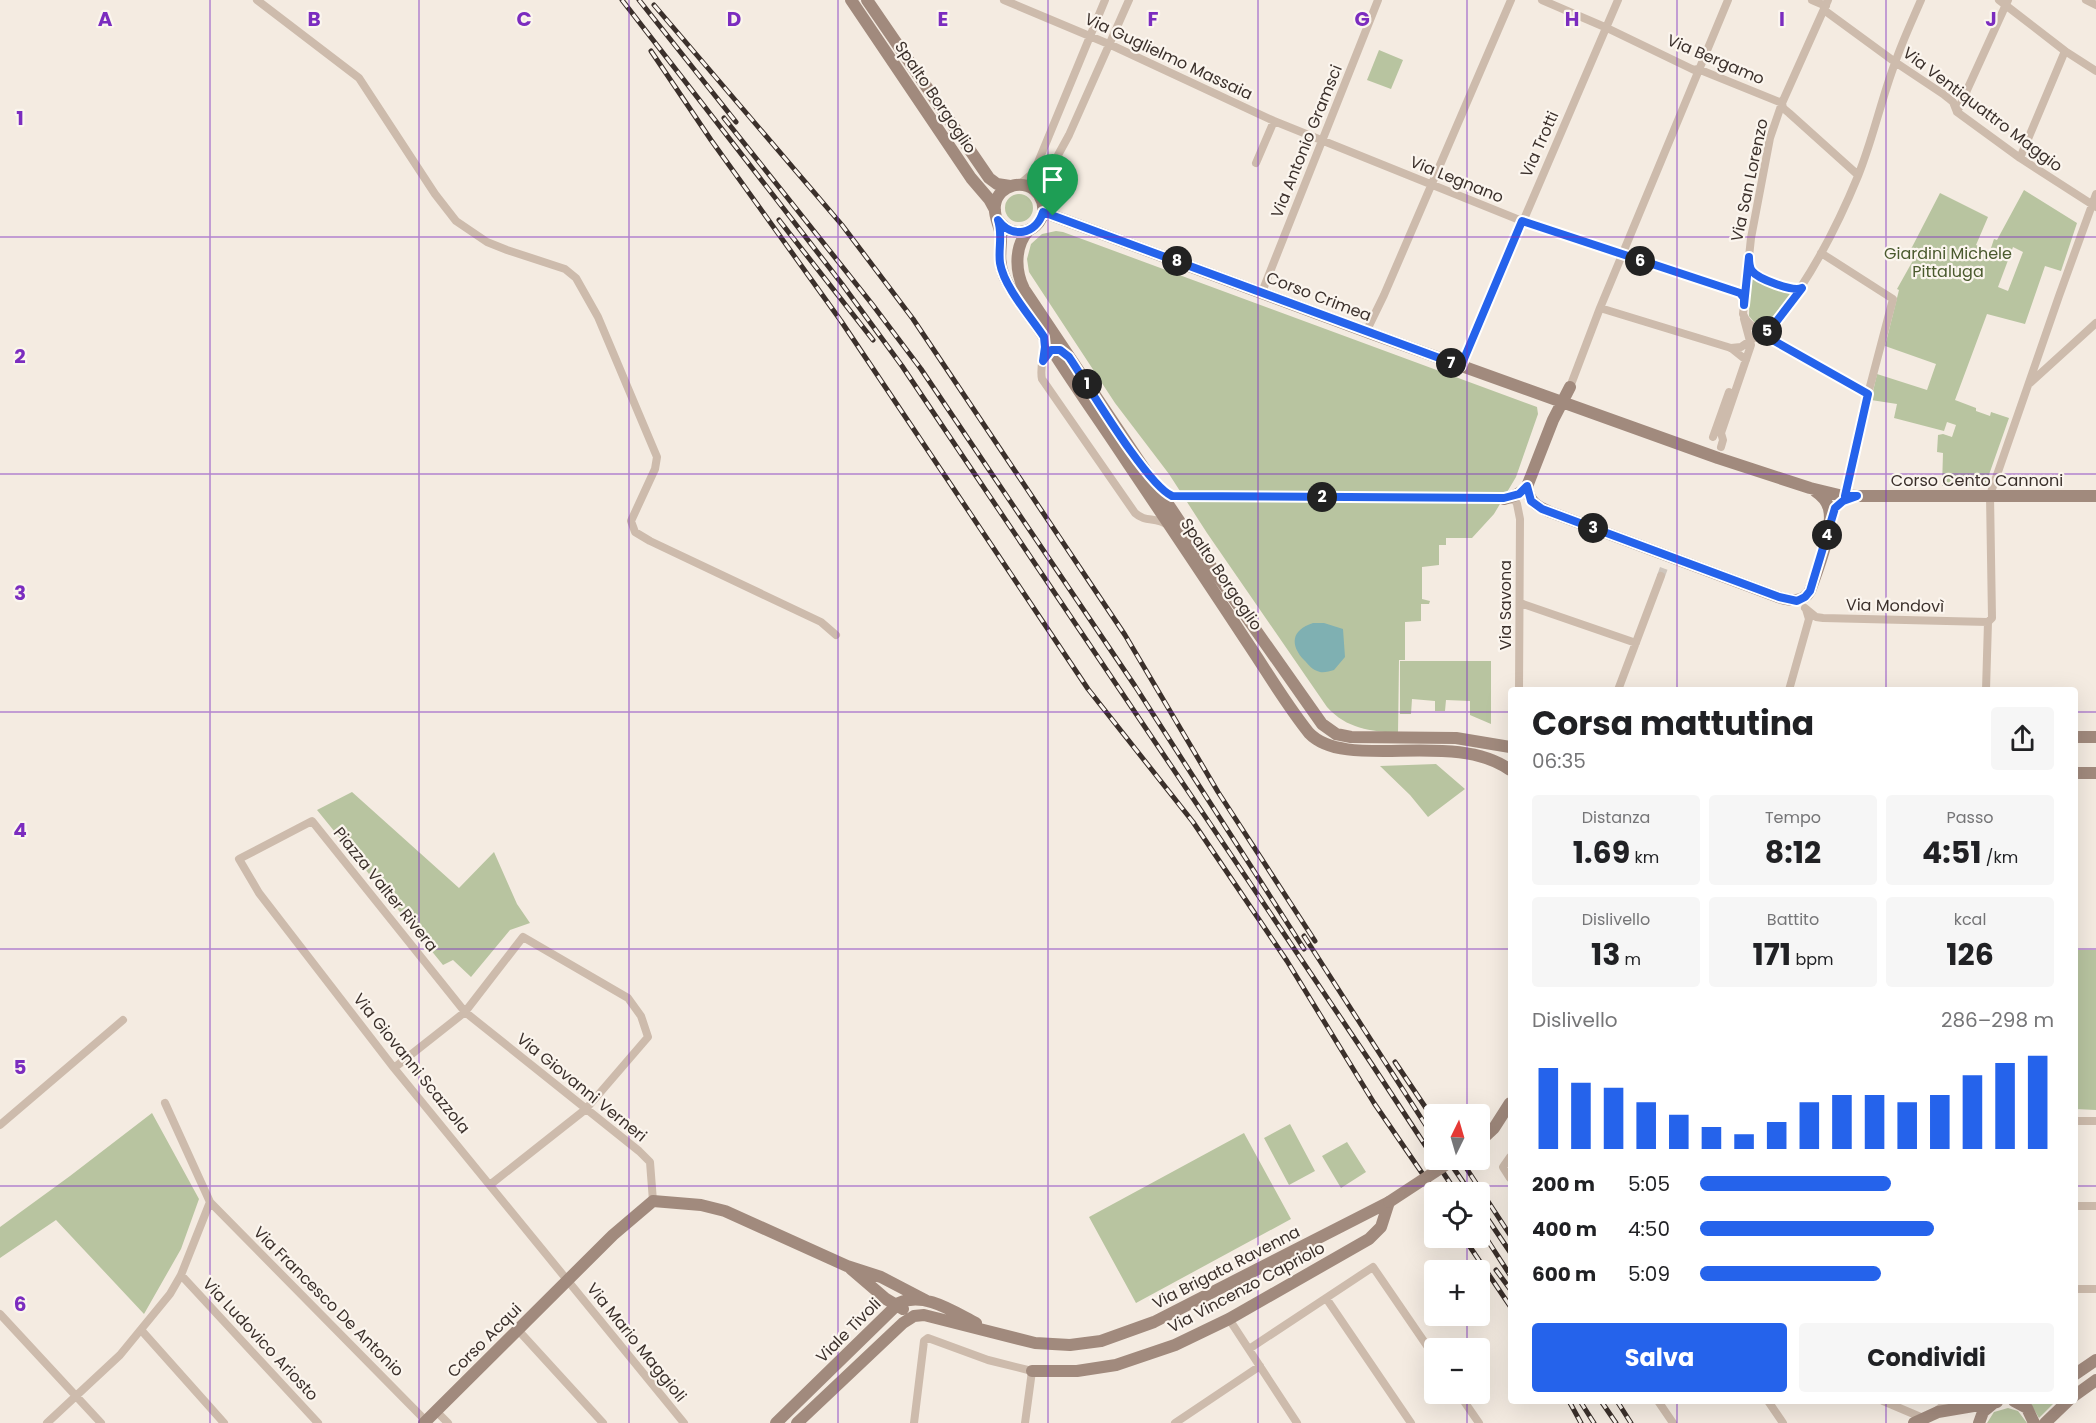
<!DOCTYPE html>
<html lang="it">
<meta charset="utf-8">
<style>
:root{--surface:#fff;--page:#f6f6f6;--text:#202124;--muted:#757577;--accent:#2563eb}
body{margin:0;font-family:Poppins,sans-serif;background:var(--page);color:var(--text);height:100vh;display:flex;flex-direction:column;font-size:22px;white-space:nowrap}
*{box-sizing:border-box;margin:0}
p{font-size:20px;color:var(--muted)}
.icon{flex:none;width:33px;height:33px;fill:none;stroke:currentColor;stroke-width:2;stroke-linecap:round;stroke-linejoin:round}
.map{position:relative;flex:1;overflow:hidden}
.side{position:absolute;left:1508px;top:687px;width:570px;height:717px;display:flex;flex-direction:column;background:var(--surface);border-radius:6px;box-shadow:0 6px 24px #0002}
.side>*{flex:none}
.needle{width:39px;rotate:5deg}
.controls{position:absolute;left:1424px;top:1104px;display:grid;gap:12px}
.controls a{display:grid;place-items:center;width:66px;height:66px;border-radius:6px;background:var(--surface);box-shadow:0 6px 24px #0002;font-size:30px}
.pin{position:absolute;display:grid;place-items:center;width:51px;height:51px;color:#fff;margin:-62px -26px;border-radius:50% 50% 50% 0;rotate:-45deg;box-shadow:0 0 6px #0007}
.pin .icon{rotate:45deg}
.km{position:absolute;width:30px;height:30px;margin:-15px;border-radius:50%;background:#222;color:#fff;font-size:16px;line-height:30px;text-align:center}
.round{display:grid;place-items:center;flex:none;width:63px;height:63px;border-radius:6px;background:var(--page)}
.summary{display:flex;align-items:center;justify-content:space-between;height:102px;padding:0 24px}
h1{font-size:33px;font-weight:700;line-height:45px}
.stats{display:grid;grid-template-columns:repeat(3,1fr);gap:9px;height:102px;padding:6px 24px}
.stats div{display:grid;align-content:center;border-radius:6px;background:var(--page);text-align:center}
.stats b{font-size:30px;font-weight:700}
.stats small{font-size:16px;font-weight:400}
.stats p{font-size:16px}
.chart{height:168px;padding:12px 24px}
.chart p{display:flex;justify-content:space-between}
.chart svg{width:100%;height:108px;margin-top:6px;stroke:var(--accent);stroke-width:6}
.action{display:flex;gap:12px;margin-top:auto;padding:12px 24px}
.action a{flex:1;height:69px;border-radius:6px;background:var(--accent);color:#fff;font-size:24px;font-weight:700;line-height:69px;text-align:center}
.action a+a{background:var(--page);color:var(--text)}
ul{padding:0 24px;list-style:none;font-size:20px}
li{display:grid;grid-template-columns:96px 72px 1fr;align-items:center;height:45px}
li i{height:15px;border-radius:8px;background:var(--accent)}
.map>svg:first-child{display:block}
</style>
<div class="map">
<svg width="2096" height="1423" viewBox="0 0 2096 1423">
<rect width="100%" height="100%" fill="#f4ebe1"/>
<path fill="#b8c4a0" fill-rule="evenodd" d="M 1379,50 L 1403,60 L 1391,89 L 1367,80 Z
M 2024,190 L 2077,223 L 2061,271 L 2045,266 L 2025,324 L 1987,314 L 1955,400 L 1976,408 L 1976,411 L 1990,416 L 1991,412 L 2009,418 L 1985,486 L 1942,486 L 1943,453 L 1937,452 L 1938,435 L 1943,434 L 1952,437 L 1956,425 L 1947,422 L 1944,431 L 1894,418 L 1897,404 L 1871,400 L 1877,374 L 1927,390 L 1936,364 L 1885,346 L 1899,290 L 1897,289 L 1916,255 L 1910,251 L 1940,193 L 1988,217 L 1976,245 L 1990,251 L 1994,239 L 1997,240 ZM 2013,247 L 2023,252 L 2008,291 L 1998,287 Z
M1005 208a14 14 0 1 1 28 0a14 14 0 1 1-28 0Z
M 1056,231 L 1063,232 L 1537,407 L 1538,414 L 1516,477 L 1494,514 L 1472,538 L 1446,538 L 1446,545 L 1439,545 L 1439,565 L 1422,567 L 1422,599 L 1430,601 L 1429,604 L 1421,604 L 1421,621 L 1405,622 L 1405,660 L 1399,660 L 1398,733 C 1370,731 1347,729 1327,707 L 1207,533 L 1169,474 L 1115,403 L 1029,272 L 1027,259 L 1031,244 L 1042,234 Z
M 1750,275 L 1793,293 L 1772,319 L 1765,324 L 1754,322 L 1749,316 Z
M 1400,661 L 1491,661 L 1491,724 L 1470,715 L 1470,701 L 1446,700 L 1445,711 L 1435,711 L 1435,701 L 1412,699 L 1411,714 L 1400,714 Z
M 1436,764 L 1465,789 L 1428,817 L 1410,795 L 1380,766 Z
M 352,792 L 459,888 L 494,852 L 517,904 L 530,923 L 510,930 L 471,977 L 453,960 L 443,965 L 317,810 Z
M 2075,950 L 2096,950 L 2096,1110 L 2075,1109 Z
M 152,1113 L 199,1199 L 181,1249 L 144,1314 L 56,1220 L 0,1258 L 0,1227 L 70,1176 Z
M 1290,1124 L 1315,1171 L 1289,1185 L 1264,1138 Z
M 1244,1133 L 1291,1219 L 1136,1303 L 1089,1217 Z
M 1347,1142 L 1366,1172 L 1341,1188 L 1322,1156 Z
M 2029,1401 L 2056,1401 L 2039,1418 Z
M 2008,1408 L 2018,1411 L 2027,1423 L 1987,1423 L 1994,1412 Z"/>
<path fill="#7fb0b2" d="M 1313,623 L 1324,623 L 1343,629 L 1345,657 L 1334,670 C 1330,671 1324,673 1320,672 C 1312,670 1309,665 1304,660 C 1290,645 1291,630 1313,623 Z"/>
<g fill="none" stroke-linecap="round" stroke-linejoin="round">
<path stroke="#cfc6bd" stroke-width="8" stroke-dasharray="8 4" stroke-linecap="butt" d="M 1661,576 L 1665,565"/>
<path stroke="#cdbbac" stroke-width="8" d="M 257,0 L 359,78 L 435,194 L 456,221 L 487,242 L 507,250 L 565,269 L 576,278 L 598,317 L 657,457 L 655,469 L 631,521 L 635,532 L 650,541 L 821,622 L 836,635
M 1004,0 L 1111,45 L 1274,121 L 1522,221 L 1740,293 L 1744,297 L 1744,305
M 1542,0 L 1607,28 L 1694,70 L 1698,69 L 1782,103 L 1783,108 L 1789,113 L 1858,175
M 1812,0 L 1826,6
M 1999,0 L 2065,51 L 2096,71
M 2086,0 L 2096,5
M 1824,10 L 1895,62 L 1943,94 L 1953,102 L 1957,112 L 2020,158 L 2096,207
M 1957,112 L 2008,0
M 2020,158 L 2065,51
M 1256,163 L 1274,121
M 1020,184 L 1034,172 L 1105,0
M 1041,198 L 1046,177 L 1069,135 L 1129,0
M 1821,253 L 1893,299 L 1868,394 L 1845,496
M 1749,264 C 1750,268 1750,270 1754,273 C 1761,280 1793,292 1802,288
M 1262,292 L 1378,0
M 1600,308 L 1731,348 L 1746,360
M 1772,326 C 1759,332 1748,327 1743,314 L 1751,238 L 1770,138 L 1782,103 L 1828,0
M 1366,332 L 1384,295 L 1511,0
M 1044,340 C 1046,353 1039,366 1042,379 L 1135,513 C 1146,523 1155,516 1168,525
M 1731,348 L 1741,347 L 1767,329
M 1461,366 L 1618,0
M 2030,383 L 2096,323
M 1570,387 L 1600,308 L 1728,0
M 1868,394 L 1771,340 L 1767,332 C 1807,286 1835,232 1858,176 C 1873,139 1881,100 1895,63 C 1902,42 1912,21 1921,0
M 1713,437 L 1729,392
M 1721,447 L 1723,440 L 1721,433 L 1751,345 L 1744,319
M 1162,490 L 1170,496 L 1177,496 L 1504,499 L 1515,500 L 1517,504 L 1520,519 L 1519,690
M 1520,603 L 1636,643
M 1805,608 L 1816,617 L 1823,618 L 1988,622
M 1618,690 L 1661,576
M 1789,690 L 1809,619 L 1806,609
M 1986,690 L 1988,622 L 1992,618 L 1990,495 L 2059,296 L 2096,194
M 394,1068 L 465,1012 L 523,937 L 628,998 L 641,1016 L 648,1037 L 586,1109 L 491,1184
M 2074,1121 L 2096,1121
M 0,1125 L 123,1020
M 1510,1157 L 1503,1167 L 1510,1178
M 653,1201 L 650,1162 L 639,1151 L 465,1012 L 312,821 L 239,859 L 259,893 L 394,1068 L 684,1423
M 210,1202 L 426,1421
M 2074,1206 L 2096,1206
M 181,1275 L 318,1423
M 2074,1289 L 2096,1289
M 1326,1298 L 1411,1423
M 0,1314 L 101,1423
M 1229,1319 L 1297,1423
M 518,1330 L 603,1423
M 142,1331 L 224,1423
M 1249,1349 L 1373,1267 L 1434,1356
M 1459,1394 L 1479,1423
M 1658,1401 L 1673,1423
M 1768,1401 L 1783,1423
M 1883,1401 L 1923,1418
M 436,1411 L 448,1423
M 1935,1412 L 1949,1401
M 47,1423 L 120,1355 L 170,1294 L 181,1275 L 210,1202 L 165,1103
M 914,1423 L 924,1341 L 928,1338 L 988,1360 L 1032,1371 L 1025,1423
M 1175,1423 L 1260,1366"/>
<path stroke="#a18a7d" stroke-width="12" d="M 851,0 L 971,178 L 989,199 L 995,210
M 867,0 L 989,178 L 997,184 L 1010,186
M 1043,212 L 1370,333 L 1718,458 L 1810,488 L 1839,495 L 1857,496 L 2096,496
M 998,220 C 1018,248 1056,222 1039,195 C 1027,177 998,184 995,205 C 993,218 1002,228 1001,241 C 1000,254 999,264 1004,276 C 1014,298 1031,317 1044,337 C 1071,381 1101,422 1129,465 C 1168,523 1207,581 1245,639 C 1266,670 1285,703 1309,733 C 1346,772 1454,729 1510,770
M 1029,230 C 1014,246 1015,271 1024,289 L 1186,531 L 1322,724 L 1336,734 L 1351,737 L 1456,738 L 1510,747
M 1527,486 C 1529,502 1536,506 1550,512 L 1778,597 C 1791,601 1803,603 1810,591 C 1817,571 1834,529 1829,509 C 1827,500 1821,495 1815,491
M 1504,499 L 1516,495 L 1526,489 L 1553,420 L 1570,387
M 2074,737 L 2096,737
M 2074,773 L 2096,773
M 1479,1142 L 1494,1128 L 1510,1103
M 851,1269 L 886,1299 L 903,1309
M 1032,1371 L 1077,1371 L 1116,1365 L 1175,1345 L 1229,1319 L 1369,1239 L 1381,1227 L 1389,1202
M 2074,1375 L 2096,1360
M 2074,1396 L 2096,1380
M 2014,1401 L 2027,1408 L 2034,1423
M 424,1423 L 613,1235 L 653,1201 L 701,1205 L 725,1211 L 847,1266 L 881,1277 L 927,1301
M 776,1423 L 899,1303 C 924,1291 954,1312 976,1323
M 797,1423 L 903,1323 L 914,1316 L 924,1315 L 1035,1343 L 1070,1345 L 1101,1341 L 1154,1322 L 1389,1202
M 1914,1423 L 1938,1412 L 1997,1402
M 1979,1423 L 1983,1412 L 1995,1402
M 2045,1423 L 2068,1401"/>
<g stroke="#3b302b" stroke-width="5">
<path id="rail" d="M 622,0 L 842,284 L 902,366 L 1371,1063 L 1456,1192
M 639,0 L 736,122
M 654,5 L 842,225 L 913,319 L 1125,635 L 1218,792 L 1315,941
M 651,51 L 711,140 L 841,321 L 1088,689 L 1193,822 L 1287,961 L 1374,1103 L 1435,1192
M 724,118 L 872,304 L 921,369 L 1135,686 L 1304,949
M 779,220 L 873,340
M 1304,936 L 1434,1138
M 1395,1062 L 1434,1120
M 1448,1160 L 1470,1192
M 1461,1160 L 1510,1235
M 1479,1206 L 1510,1252
M 1479,1227 L 1510,1275
M 1464,1238 L 1510,1306
M 1496,1270 L 1510,1289
M 1569,1401 L 1581,1423
M 1580,1401 L 1594,1423
M 1601,1401 L 1616,1423
M 1617,1401 L 1631,1423"/>
</g>
<use href="#rail" stroke="#fbf5ee" stroke-width="3" stroke-dasharray="9" stroke-linecap="butt"/>
<path stroke="#a18a7d" stroke-width="12" d="M 1389,1202 L 1453,1160"/>
</g>
<g fill="none" stroke-linecap="round" stroke-linejoin="round">
<g stroke="#fff" stroke-width="12">
<path id="route" d="M 1043,212 L 1461,366 L 1522,221 L 1740,293 L 1744,298 L 1744,305 L 1749,257 C 1749,262 1749,267 1752,271 C 1758,279 1793,292 1802,288 L 1776,322 L 1767,331 L 1769,338 L 1868,394 L 1845,496 L 1857,496 L 1843,501 L 1835,508 L 1810,591 L 1805,597 L 1797,601 L 1779,597 L 1542,509 L 1531,501 L 1527,486 L 1519,494 L 1504,498 L 1172,496 C 1146,484 1088,385 1069,357 L 1060,350 L 1051,350 L 1043,361 L 1045,347 L 1044,337 C 1030,316 1004,287 1000,263 C 998,248 1003,235 998,220 C 1012,239 1036,235 1043,212 Z"/>
</g>
<use href="#route" stroke="#2563eb" stroke-width="8"/>
</g>
<path fill="none" stroke="#7b2cbf" stroke-width="1.5" stroke-opacity="0.55" d="M 210,0 L 210,1423M 419,0 L 419,1423M 629,0 L 629,1423M 838,0 L 838,1423M 1048,0 L 1048,1423M 1258,0 L 1258,1423M 1467,0 L 1467,1114M 1677,0 L 1677,690M 1886,0 L 1886,690M 0,237 L 2096,237M 0,474 L 2096,474M 0,712 L 1510,712M 2074,712 L 2096,712M 0,949 L 1510,949M 2074,949 L 2096,949M 1467,1160 L 1467,1192M 0,1186 L 1510,1186M 2074,1186 L 2096,1186M 1467,1238 L 1467,1270M 1467,1316 L 1467,1348M 1467,1394 L 1467,1423M 1677,1401 L 1677,1423M 1886,1401 L 1886,1423"/>
<g text-anchor="middle" stroke-width="4.5" stroke-linejoin="round" paint-order="stroke">
<g font-size="16" fill="#3b302b" stroke="#fbf5ee">
<text transform="translate(1169 56) rotate(25)" y="6">Via Guglielmo Massaia</text>
<text transform="translate(1716 59) rotate(23)" y="6">Via Bergamo</text>
<text transform="translate(936 97) rotate(56)" y="6">Spalto Borgoglio</text>
<text transform="translate(1983 109) rotate(37)" y="6">Via Ventiquattro Maggio</text>
<text transform="translate(1306 141) rotate(-68)" y="6">Via Antonio Gramsci</text>
<text transform="translate(1539 144) rotate(-66)" y="6">Via Trotti</text>
<text transform="translate(1457 179) rotate(22)" y="6">Via Legnano</text>
<text transform="translate(1749 180) rotate(-78)" y="6">Via San Lorenzo</text>
<text transform="translate(1319 296) rotate(21)" y="6">Corso Crimea</text>
<text x="1977" y="486">Corso Cento Cannoni</text>
<text transform="translate(1222 574) rotate(56)" y="6">Spalto Borgoglio</text>
<text transform="translate(1505 605) rotate(-90)" y="6">Via Savona</text>
<text transform="translate(1895 605) rotate(1)" y="6">Via Mondovì</text>
<text transform="translate(386 889) rotate(51)" y="6">Piazza Valter Rivera</text>
<text transform="translate(412 1063) rotate(51)" y="6">Via Giovanni Scazzola</text>
<text transform="translate(582 1087) rotate(39)" y="6">Via Giovanni Verneri</text>
<text transform="translate(1226 1267) rotate(-27)" y="6">Via Brigata Ravenna</text>
<text transform="translate(1246 1287) rotate(-28)" y="6">Via Vincenzo Capriolo</text>
<text transform="translate(329 1301) rotate(45)" y="6">Via Francesco De Antonio</text>
<text transform="translate(848 1330) rotate(-45)" y="6">Viale Tivoli</text>
<text transform="translate(261 1339) rotate(47)" y="6">Via Ludovico Ariosto</text>
<text transform="translate(484 1340) rotate(-45)" y="6">Corso Acqui</text>
<text transform="translate(637 1342) rotate(51)" y="6">Via Mario Maggioli</text>
</g>
<g font-size="16" fill="#4a5a2e" stroke="#fbf5ee">
<text x="1948" y="259">Giardini Michele<tspan x="1948" dy="18">Pittaluga</tspan></text>
</g>
</g>
<g font-size="20" text-anchor="middle" font-weight="bold" fill="#7b2cbf" stroke="#fbf5ee" stroke-width="4.5" stroke-linejoin="round" paint-order="stroke">
<text x="105" y="26">A</text>
<text x="314" y="26">B</text>
<text x="524" y="26">C</text>
<text x="734" y="26">D</text>
<text x="943" y="26">E</text>
<text x="1153" y="26">F</text>
<text x="1362" y="26">G</text>
<text x="1572" y="26">H</text>
<text x="1782" y="26">I</text>
<text x="1991" y="26">J</text>
<text x="20" y="125">1</text>
<text x="20" y="363">2</text>
<text x="20" y="600">3</text>
<text x="20" y="837">4</text>
<text x="20" y="1074">5</text>
<text x="20" y="1311">6</text>
</g>
</svg>
<div class="controls">
<a><svg class="needle" viewBox="-14 -14 28 28"><path d="M0-13l5 13h-10z" fill="#e53935"/><path d="M0 13l5-13h-10z" fill="#757577"/></svg></a>
<a><svg class="icon" aria-label="locate" viewBox="0 0 24 24"><circle cx="12" cy="12" r="6"/><path d="M12 2v4M12 18v4M2 12h4M18 12h4"/></svg></a>
<a>+</a>
<a>−</a>
</div>
<div class="pin" style="left:1053px;top:216px;background:#1e9e55"><svg class="icon" aria-label="arrive" viewBox="0 0 24 24"><path d="M6 21V4h12l-3 4 3 4H6"/></svg></div>
<b class="km" style="left:1087px;top:384px">1</b>
<b class="km" style="left:1322px;top:497px">2</b>
<b class="km" style="left:1593px;top:528px">3</b>
<b class="km" style="left:1827px;top:535px">4</b>
<b class="km" style="left:1767px;top:331px">5</b>
<b class="km" style="left:1640px;top:261px">6</b>
<b class="km" style="left:1451px;top:363px">7</b>
<b class="km" style="left:1177px;top:261px">8</b>
<section class="side">
<div class="summary"><div><h1>Corsa mattutina</h1><p>06:35</p></div><a class="round"><svg class="icon" aria-label="share" viewBox="0 0 24 24"><path d="M12 15V3M7 8l5-5 5 5M5 13v7h14v-7"/></svg></a></div>
<div class="stats">
<div><p>Distanza</p><b>1.69<small> km</small></b></div>
<div><p>Tempo</p><b>8:12</b></div>
<div><p>Passo</p><b>4:51<small> /km</small></b></div>
</div>
<div class="stats">
<div><p>Dislivello</p><b>13<small> m</small></b></div>
<div><p>Battito</p><b>171<small> bpm</small></b></div>
<div><p>kcal</p><b>126</b></div>
</div>
<div class="chart"><p><span>Dislivello</span>286–298 m</p>
<svg viewBox="0 0 160 44" preserveAspectRatio="none"><path d="M5 44V11M15 44V17M25 44V19M35 44V25M45 44V30M55 44V35M65 44V38M75 44V33M85 44V25M95 44V22M105 44V22M115 44V25M125 44V22M135 44V14M145 44V9M155 44V6"/></svg>
</div>
<ul>
<li><b>200 m</b>5:05<i style="width:54%"></i></li>
<li><b>400 m</b>4:50<i style="width:66%"></i></li>
<li><b>600 m</b>5:09<i style="width:51%"></i></li>
</ul>
<div class="action"><a>Salva</a><a>Condividi</a></div>
</section>
</div>
